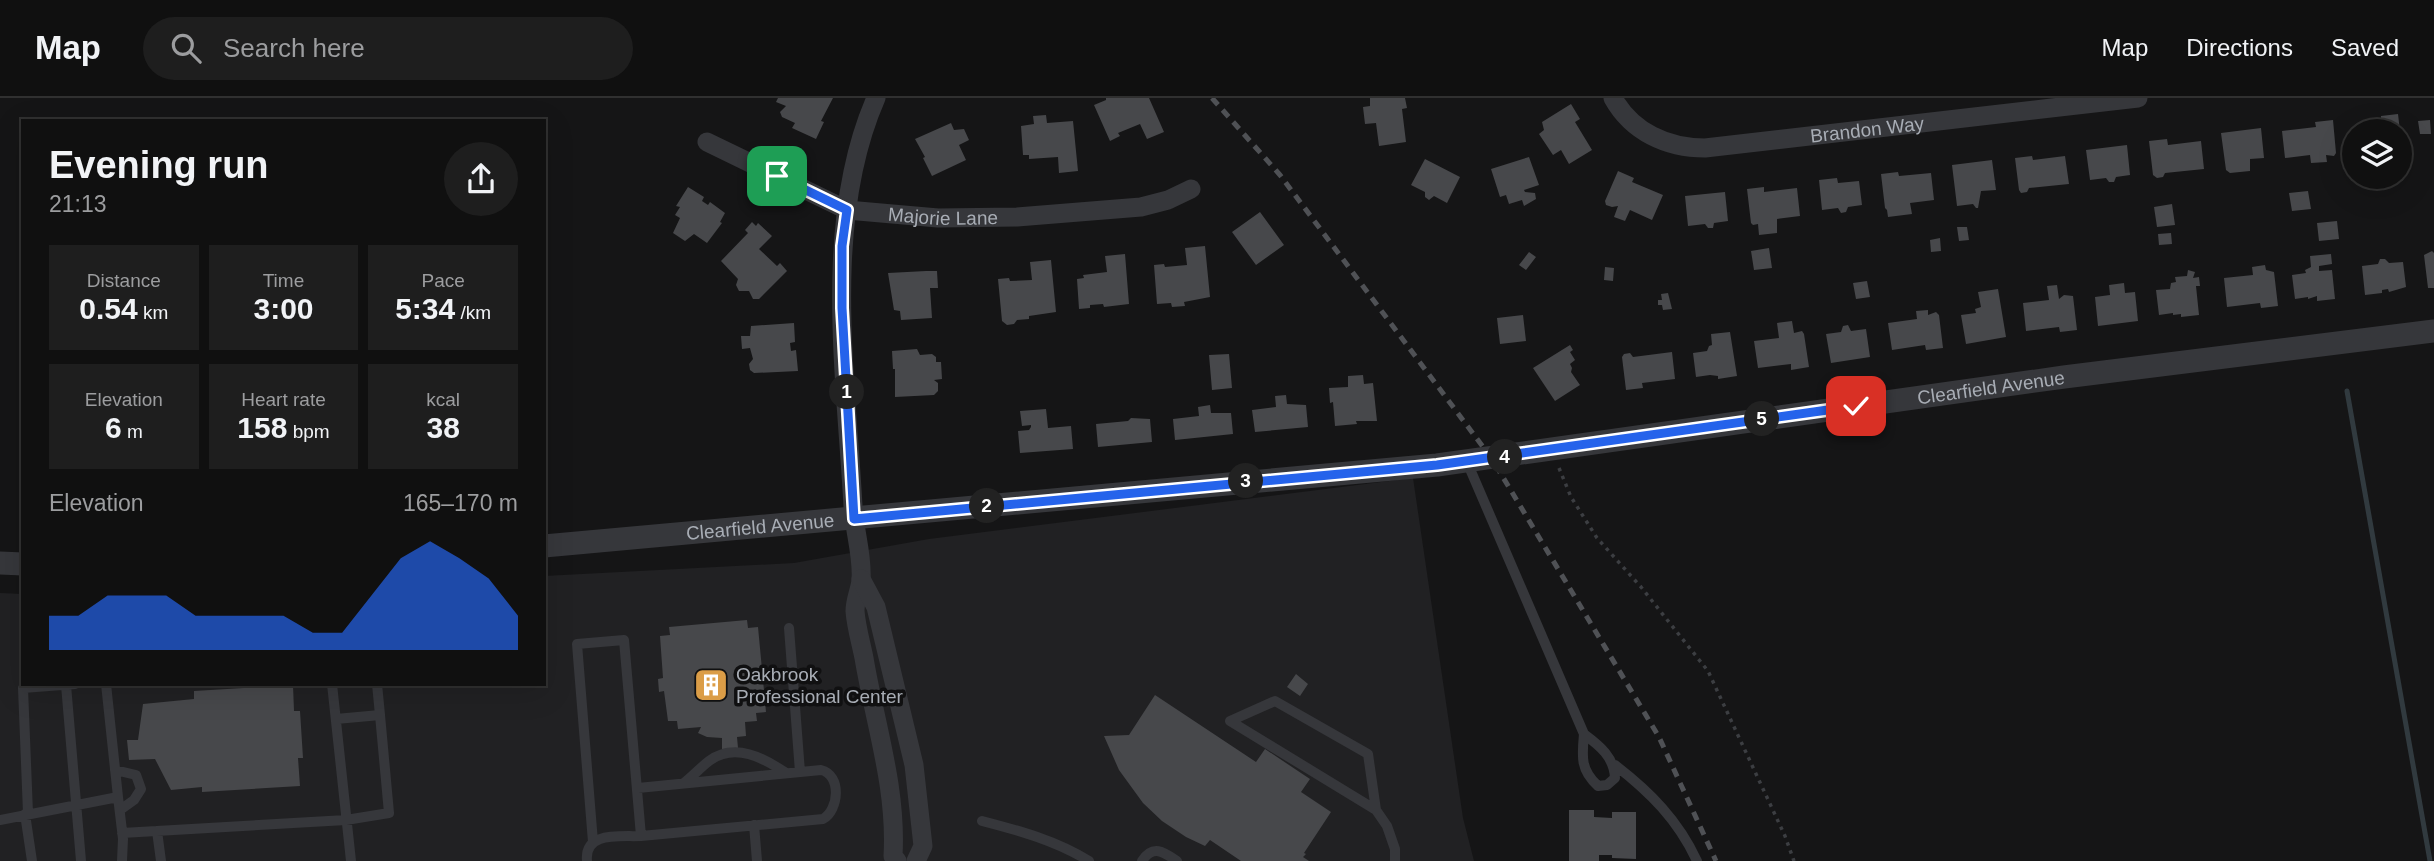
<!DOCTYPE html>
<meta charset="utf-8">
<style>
:root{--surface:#101010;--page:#1e1e1e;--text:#f1f3f6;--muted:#9c9d9f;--line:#303030;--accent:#2563eb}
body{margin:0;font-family:Helvetica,sans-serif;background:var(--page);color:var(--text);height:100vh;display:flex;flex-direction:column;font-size:26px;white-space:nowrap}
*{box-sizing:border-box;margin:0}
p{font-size:23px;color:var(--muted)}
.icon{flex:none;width:38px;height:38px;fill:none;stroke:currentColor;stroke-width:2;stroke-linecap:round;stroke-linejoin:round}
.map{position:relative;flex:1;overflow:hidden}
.drawer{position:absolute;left:21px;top:21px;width:525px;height:567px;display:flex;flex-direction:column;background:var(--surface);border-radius:0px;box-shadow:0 7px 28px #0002,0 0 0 2px var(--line)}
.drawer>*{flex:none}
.fabs{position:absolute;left:2342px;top:21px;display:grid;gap:14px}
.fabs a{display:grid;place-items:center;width:70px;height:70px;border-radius:50%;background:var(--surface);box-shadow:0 7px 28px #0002,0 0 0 2px var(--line);font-size:35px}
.pin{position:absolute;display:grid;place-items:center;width:60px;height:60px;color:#fff;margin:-30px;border-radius:14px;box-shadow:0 4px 10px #0006}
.km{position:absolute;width:35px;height:35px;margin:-18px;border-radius:50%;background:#222;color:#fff;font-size:19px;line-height:35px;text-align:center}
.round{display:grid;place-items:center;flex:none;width:74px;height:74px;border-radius:37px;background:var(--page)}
.overview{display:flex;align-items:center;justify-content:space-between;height:119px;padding:0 28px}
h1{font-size:38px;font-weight:700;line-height:52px}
.metrics{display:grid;grid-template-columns:repeat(3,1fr);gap:10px;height:119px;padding:7px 28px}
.metrics div{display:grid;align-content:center;border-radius:0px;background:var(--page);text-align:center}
.metrics b{font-size:30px;font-weight:700}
.metrics small{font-size:19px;font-weight:400}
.metrics p{font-size:19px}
.chart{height:196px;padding:14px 28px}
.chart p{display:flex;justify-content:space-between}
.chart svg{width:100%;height:126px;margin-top:7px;fill:var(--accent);opacity:.7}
header{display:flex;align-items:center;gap:42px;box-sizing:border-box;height:98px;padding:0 35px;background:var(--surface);border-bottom:2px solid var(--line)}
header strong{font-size:33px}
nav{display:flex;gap:38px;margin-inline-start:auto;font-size:24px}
.search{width:490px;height:63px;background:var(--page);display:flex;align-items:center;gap:18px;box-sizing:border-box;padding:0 24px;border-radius:38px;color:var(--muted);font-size:26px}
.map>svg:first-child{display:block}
</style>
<header>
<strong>Map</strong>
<div class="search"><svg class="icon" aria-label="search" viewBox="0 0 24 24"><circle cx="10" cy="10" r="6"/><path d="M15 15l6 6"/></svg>Search here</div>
<nav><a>Map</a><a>Directions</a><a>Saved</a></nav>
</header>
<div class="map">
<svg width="2434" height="763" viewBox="0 0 2434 763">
<rect width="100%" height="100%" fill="#151516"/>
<path fill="#212123" d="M 1413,380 L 1463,720 L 1474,763 L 0,763 L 0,495 L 23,496 L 23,586 L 544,586 L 544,478 L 794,465 L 929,441 Z"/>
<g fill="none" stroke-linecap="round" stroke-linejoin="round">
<path stroke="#313a3f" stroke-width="5" d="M 2347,293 L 2430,763"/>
</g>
<path fill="#47484b" d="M 778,0 L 833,0 L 821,23 L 824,24 L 816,41 L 792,30 L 795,25 L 782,19 L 780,14 L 786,8 L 776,4 Z
M 1106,0 L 1149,0 L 1164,34 L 1147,41 L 1140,26 L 1118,35 L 1120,38 L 1110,43 L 1094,7 L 1106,2 Z
M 1370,0 L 1405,0 L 1407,10 L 1402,11 L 1406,44 L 1379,48 L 1376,25 L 1365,26 L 1363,9 L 1370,8 Z
M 1571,6 L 1580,21 L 1575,24 L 1592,52 L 1569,66 L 1561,52 L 1553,57 L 1539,36 L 1544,32 L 1542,24 Z
M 2398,16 L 2400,33 L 2359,33 L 2358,25 L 2381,22 L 2381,18 Z
M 1046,17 L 1047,25 L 1073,23 L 1078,73 L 1059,75 L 1058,59 L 1029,61 L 1029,57 L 1023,57 L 1021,28 L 1034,26 L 1033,18 Z
M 2333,22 L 2336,55 L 2334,58 L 2326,57 L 2327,64 L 2311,65 L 2310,57 L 2285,60 L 2282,33 L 2316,29 L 2315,24 Z
M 2430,22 L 2431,36 L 2420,36 L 2418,23 Z
M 951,25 L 954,32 L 964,31 L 969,42 L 959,47 L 966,62 L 932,78 L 923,60 L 925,59 L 915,41 Z
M 2261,30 L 2264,60 L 2250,61 L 2250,73 L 2230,75 L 2226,72 L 2221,35 Z
M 2167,41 L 2168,47 L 2201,43 L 2204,71 L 2165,75 L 2163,79 L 2157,80 L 2153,77 L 2149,43 Z
M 2127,47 L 2130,77 L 2116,79 L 2114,84 L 2109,84 L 2106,80 L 2090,82 L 2086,52 Z
M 2032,58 L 2033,62 L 2065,58 L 2069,86 L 2029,90 L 2027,94 L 2021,95 L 2019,92 L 2015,60 Z
M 1529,59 L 1539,87 L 1524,92 L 1525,94 L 1535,95 L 1536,101 L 1524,108 L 1522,102 L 1509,106 L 1506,97 L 1500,99 L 1491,71 Z
M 1425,61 L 1460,79 L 1447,105 L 1434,98 L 1429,102 L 1425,99 L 1425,94 L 1411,87 Z
M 1992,62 L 1996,92 L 1981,93 L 1978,110 L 1976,110 L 1973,106 L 1957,108 L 1952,67 Z
M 1618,73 L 1634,80 L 1632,84 L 1663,97 L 1652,122 L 1630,112 L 1625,123 L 1614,119 L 1618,108 L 1612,109 L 1606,107 L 1605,103 Z
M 1898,74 L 1899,78 L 1931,75 L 1934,102 L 1910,105 L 1912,116 L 1888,119 L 1887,112 L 1885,110 L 1881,76 Z
M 1837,80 L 1838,85 L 1859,83 L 1862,107 L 1848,109 L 1846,114 L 1841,115 L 1838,110 L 1822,112 L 1819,82 Z
M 688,89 L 704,99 L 702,103 L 708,107 L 710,104 L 725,115 L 720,124 L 722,125 L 707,145 L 694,136 L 685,143 L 673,135 L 680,120 L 675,117 L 680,109 L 676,108 Z
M 1764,89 L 1764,94 L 1797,90 L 1800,118 L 1777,121 L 1777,135 L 1759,137 L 1758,126 L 1753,127 L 1751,125 L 1747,91 Z
M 2308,93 L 2311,111 L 2292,113 L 2289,95 Z
M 1725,94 L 1728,123 L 1714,125 L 1713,130 L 1708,130 L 1705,126 L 1688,128 L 1685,98 Z
M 2172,106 L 2175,127 L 2157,129 L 2154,109 Z
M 1260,114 L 1284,147 L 1256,167 L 1232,134 Z
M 2337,123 L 2339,141 L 2319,143 L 2317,125 Z
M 752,124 L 756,128 L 758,125 L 772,138 L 759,151 L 777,168 L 780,165 L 787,173 L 759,201 L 753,201 L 749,193 L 739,193 L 736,187 L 738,181 L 721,163 L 748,135 L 745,132 Z
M 1957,129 L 1967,129 L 1969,142 L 1959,143 Z
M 2171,135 L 2172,146 L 2159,147 L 2158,136 Z
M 1940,140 L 1941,153 L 1931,154 L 1930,142 Z
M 1205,148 L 1210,199 L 1184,204 L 1185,208 L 1172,209 L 1171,205 L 1157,206 L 1154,167 L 1164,166 L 1165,169 L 1187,167 L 1185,150 Z
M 1769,150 L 1772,170 L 1754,172 L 1751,153 Z
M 2432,153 L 2434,155 L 2434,190 L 2428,190 L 2424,157 Z
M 1529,154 L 1536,159 L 1526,172 L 1519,167 Z
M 1125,156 L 1129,206 L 1104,209 L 1103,206 L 1090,207 L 1090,210 L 1079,211 L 1077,181 L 1084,180 L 1083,177 L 1107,174 L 1105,158 Z
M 2331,156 L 2332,166 L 2319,168 L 2319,173 L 2332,172 L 2335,201 L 2317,203 L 2317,198 L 2308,201 L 2308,199 L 2295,201 L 2292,177 L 2306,175 L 2305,172 L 2311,169 L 2310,158 Z
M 2380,161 L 2385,161 L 2389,165 L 2403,164 L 2406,189 L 2389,194 L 2388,191 L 2382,192 L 2382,195 L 2365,197 L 2362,168 L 2378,166 Z
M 1051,162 L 1056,214 L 1029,218 L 1029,221 L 1017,222 L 1014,226 L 1007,227 L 1002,223 L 998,181 L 1009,180 L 1010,183 L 1032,182 L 1030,164 Z
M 2265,167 L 2266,172 L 2274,174 L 2278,208 L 2261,210 L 2260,205 L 2227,209 L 2224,180 L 2253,177 L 2252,169 Z
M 1605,169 L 1614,170 L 1613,183 L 1604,182 Z
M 2188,172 L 2195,174 L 2193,180 L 2199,179 L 2200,188 L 2196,188 L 2199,217 L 2181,219 L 2181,216 L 2173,217 L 2173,215 L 2159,217 L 2156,192 L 2170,191 L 2171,185 L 2176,184 L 2175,179 L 2187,178 Z
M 926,173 L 937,173 L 938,190 L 930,190 L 932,220 L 901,222 L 900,213 L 894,212 L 888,175 Z
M 1867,183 L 1870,199 L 1856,201 L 1853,185 Z
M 2124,185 L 2125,195 L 2135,194 L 2138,223 L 2098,228 L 2095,199 L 2110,197 L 2109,187 Z
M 2057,187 L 2059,201 L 2064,197 L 2073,198 L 2077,232 L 2060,234 L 2059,229 L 2026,233 L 2023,205 L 2049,202 L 2047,188 Z
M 1998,191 L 2006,239 L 1966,246 L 1961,217 L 1976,215 L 1975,211 L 1981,209 L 1978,194 Z
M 1668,195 L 1672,211 L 1663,212 L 1662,207 L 1658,207 L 1658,202 L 1662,202 L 1661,196 Z
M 1928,212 L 1928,217 L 1936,214 L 1939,217 L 1943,250 L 1926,252 L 1925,247 L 1892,252 L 1888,225 L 1917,221 L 1916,213 Z
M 1523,217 L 1526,243 L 1500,246 L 1497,220 Z
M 1792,223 L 1794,235 L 1802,233 L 1804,236 L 1809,269 L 1791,272 L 1791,266 L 1758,270 L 1754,243 L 1779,240 L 1777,225 Z
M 794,225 L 795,244 L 790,245 L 791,253 L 796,252 L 798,273 L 754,275 L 750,272 L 749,266 L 753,261 L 750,250 L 742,251 L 741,238 L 750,238 L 751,228 Z
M 1848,227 L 1851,233 L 1866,231 L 1870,259 L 1831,265 L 1826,236 L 1841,234 L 1843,228 Z
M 1730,234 L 1737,278 L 1718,281 L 1718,278 L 1710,277 L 1696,279 L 1693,255 L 1707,253 L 1709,248 L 1712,247 L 1711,236 Z
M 1570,247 L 1573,252 L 1570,254 L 1575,262 L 1570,266 L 1572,270 L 1571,274 L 1580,287 L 1555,303 L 1533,270 Z
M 917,251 L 920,257 L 932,256 L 936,259 L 936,264 L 941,264 L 942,281 L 934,282 L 938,285 L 938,293 L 934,297 L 895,299 L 895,271 L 893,271 L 892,253 Z
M 1672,254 L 1675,281 L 1642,285 L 1643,290 L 1626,292 L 1622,259 L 1624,256 L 1630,255 L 1633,259 Z
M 1229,256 L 1232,290 L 1212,292 L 1209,257 Z
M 1363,277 L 1364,286 L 1373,285 L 1377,323 L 1356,323 L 1357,326 L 1335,328 L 1333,304 L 1330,305 L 1329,290 L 1348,289 L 1348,278 Z
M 1286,297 L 1287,306 L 1306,307 L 1308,329 L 1255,334 L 1252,312 L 1276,309 L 1275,298 Z
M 1210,307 L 1211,315 L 1231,315 L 1233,336 L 1175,342 L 1173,321 L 1199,318 L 1198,309 Z
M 1046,311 L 1048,330 L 1071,328 L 1073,351 L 1020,355 L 1018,333 L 1029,332 L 1031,329 L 1031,327 L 1022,328 L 1020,313 Z
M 1131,320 L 1150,321 L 1152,344 L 1098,349 L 1096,326 L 1128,323 Z
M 747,522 L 748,530 L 758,529 L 766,614 L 756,615 L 757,623 L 745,624 L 746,638 L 737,639 L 738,650 L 722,651 L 722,640 L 707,639 L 698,635 L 701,629 L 678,631 L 677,623 L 668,623 L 664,593 L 659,594 L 658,581 L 663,580 L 660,538 L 670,537 L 669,529 Z
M 1296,576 L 1308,586 L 1300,598 L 1287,589 Z
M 293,587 L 294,613 L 300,613 L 303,660 L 298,660 L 300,688 L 202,694 L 202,689 L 171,692 L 155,661 L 129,662 L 127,642 L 138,642 L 143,606 L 194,601 L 194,593 Z
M 1155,597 L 1256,664 L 1265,651 L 1310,681 L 1301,694 L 1331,714 L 1304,755 L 1306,756 L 1303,759 L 1309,763 L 1241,763 L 1210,742 L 1205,748 L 1186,739 L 1162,723 L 1143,705 L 1119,672 L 1104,638 L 1129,637 Z
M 1569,712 L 1594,712 L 1594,719 L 1612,720 L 1612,714 L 1636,714 L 1636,761 L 1612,760 L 1612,757 L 1599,757 L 1599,763 L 1569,763 Z"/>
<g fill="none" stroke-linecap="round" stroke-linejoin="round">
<path stroke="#3c3e42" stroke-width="3.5" stroke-dasharray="3.5 5" stroke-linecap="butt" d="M 1559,370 L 1571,399 L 1597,440 L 1641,489 L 1708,573 L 1785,738 L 1794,763"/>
<path stroke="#36373b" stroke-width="10" d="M 1467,364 L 1584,636 C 1600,648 1614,659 1615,680 L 1607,687 L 1598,688 C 1580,672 1582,658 1584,636
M 789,530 L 800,674
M 106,586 L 118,699
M 332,586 L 351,763
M 66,587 L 81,763
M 336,621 L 380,617 L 377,586
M 1615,667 C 1650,694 1678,722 1697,763
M 115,672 L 136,677 L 141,691 L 134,702 L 120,712
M 684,685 C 693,678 701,669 709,663 C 735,644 764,660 786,675
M 638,690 L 821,672 C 842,677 839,712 823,721 L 641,738
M 1376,712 L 1230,623 L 1275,603 L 1368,656 L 1376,712 L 1387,728 L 1395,751 L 1395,763
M 28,715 L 23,590 L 75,586
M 25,716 L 32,763
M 0,722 L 118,699 L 123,741 L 122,763
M 982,723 C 1020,733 1055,742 1089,763
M 754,727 L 757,763
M 157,733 L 161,763
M 122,735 L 346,722 L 389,715 L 380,617
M 587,763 C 584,733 620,739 641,738 L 624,542 L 577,546 L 593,744
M 1142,763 C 1153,746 1164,754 1177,763"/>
<g stroke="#36373b" stroke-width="19">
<path d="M 876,0 C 822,123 846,277 853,408 C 854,432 863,458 861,482 C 860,492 855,502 855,513 C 856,528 861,545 864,560 C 875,626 897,690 893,758 L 897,763"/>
<path id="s1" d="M 1613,0 C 1632,34 1667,50 1705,50 L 2138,0"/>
<path id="s2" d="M 707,44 L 847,112 L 938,120 L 1017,119 L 1141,109 L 1168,102 L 1191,91"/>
<path d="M 861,481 L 876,509 L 914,667 L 923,748 L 916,763"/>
</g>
<g stroke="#36373b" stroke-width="23">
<path id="s3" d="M 544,448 L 1437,367 L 2064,279 L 2434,233"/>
<path d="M 0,465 L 23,466"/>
</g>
<path stroke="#4f5155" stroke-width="5" stroke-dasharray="9 7" stroke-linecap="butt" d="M 1212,0 L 1280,77 L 1492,361 L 1659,639 L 1716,763"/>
</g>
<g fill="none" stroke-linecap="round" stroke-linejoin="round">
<g stroke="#fff" stroke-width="14">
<path id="route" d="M 777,78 L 847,112 L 842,148 L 842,210 L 854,421 L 1437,367 L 1856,308"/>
</g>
<use href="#route" stroke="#2563eb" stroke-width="9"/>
</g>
<defs>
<g id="building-square" transform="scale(1.75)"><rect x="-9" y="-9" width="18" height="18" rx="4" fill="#db9d47" stroke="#101011"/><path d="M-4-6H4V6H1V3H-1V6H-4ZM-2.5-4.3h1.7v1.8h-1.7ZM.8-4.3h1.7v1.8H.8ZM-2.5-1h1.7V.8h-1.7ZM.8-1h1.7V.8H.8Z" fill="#fff"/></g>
</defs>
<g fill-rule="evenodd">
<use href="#building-square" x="711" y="587"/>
</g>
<g text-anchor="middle" stroke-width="7" stroke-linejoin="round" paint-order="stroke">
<g font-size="19" fill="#a8adb5" stroke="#101011">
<text dy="7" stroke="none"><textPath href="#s1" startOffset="273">Brandon Way</textPath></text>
<text dy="7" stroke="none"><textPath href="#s2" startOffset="252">Majorie Lane</textPath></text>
<text dy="7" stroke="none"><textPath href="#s3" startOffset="1456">Clearfield Avenue</textPath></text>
<text dy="7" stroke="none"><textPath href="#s3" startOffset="217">Clearfield Avenue</textPath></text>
</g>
<g font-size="19" fill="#a8adb5" stroke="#101011" text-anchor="start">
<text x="736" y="583">Oakbrook<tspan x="736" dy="22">Professional Center</tspan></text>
</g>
</g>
</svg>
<div class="fabs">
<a><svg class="icon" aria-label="layers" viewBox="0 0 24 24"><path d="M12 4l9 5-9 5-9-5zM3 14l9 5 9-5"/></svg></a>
</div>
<div class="pin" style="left:777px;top:78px;background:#1e9e55"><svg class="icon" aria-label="arrive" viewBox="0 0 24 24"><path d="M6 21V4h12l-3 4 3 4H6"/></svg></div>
<div class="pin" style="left:1856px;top:308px;background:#d93025"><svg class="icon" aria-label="check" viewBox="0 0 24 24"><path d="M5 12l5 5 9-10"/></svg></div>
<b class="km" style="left:847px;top:294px">1</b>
<b class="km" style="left:987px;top:408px">2</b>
<b class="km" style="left:1246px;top:383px">3</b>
<b class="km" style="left:1505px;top:359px">4</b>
<b class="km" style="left:1762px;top:321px">5</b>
<section class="drawer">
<div class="overview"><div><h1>Evening run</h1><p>21:13</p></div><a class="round"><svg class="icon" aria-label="share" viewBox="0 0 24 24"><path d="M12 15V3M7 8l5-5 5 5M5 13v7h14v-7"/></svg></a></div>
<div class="metrics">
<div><p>Distance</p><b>0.54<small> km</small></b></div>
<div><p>Time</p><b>3:00</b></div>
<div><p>Pace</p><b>5:34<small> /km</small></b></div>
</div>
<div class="metrics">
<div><p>Elevation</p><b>6<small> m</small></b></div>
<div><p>Heart rate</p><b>158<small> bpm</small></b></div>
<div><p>kcal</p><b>38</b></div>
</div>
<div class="chart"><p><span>Elevation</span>165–170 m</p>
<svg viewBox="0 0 160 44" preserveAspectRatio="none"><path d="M0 44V32L10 32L20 25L30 25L40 25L50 32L60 32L70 32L80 32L90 38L100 38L110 25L120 12L130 6L140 12L150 19L160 32V44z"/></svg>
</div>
</section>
</div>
